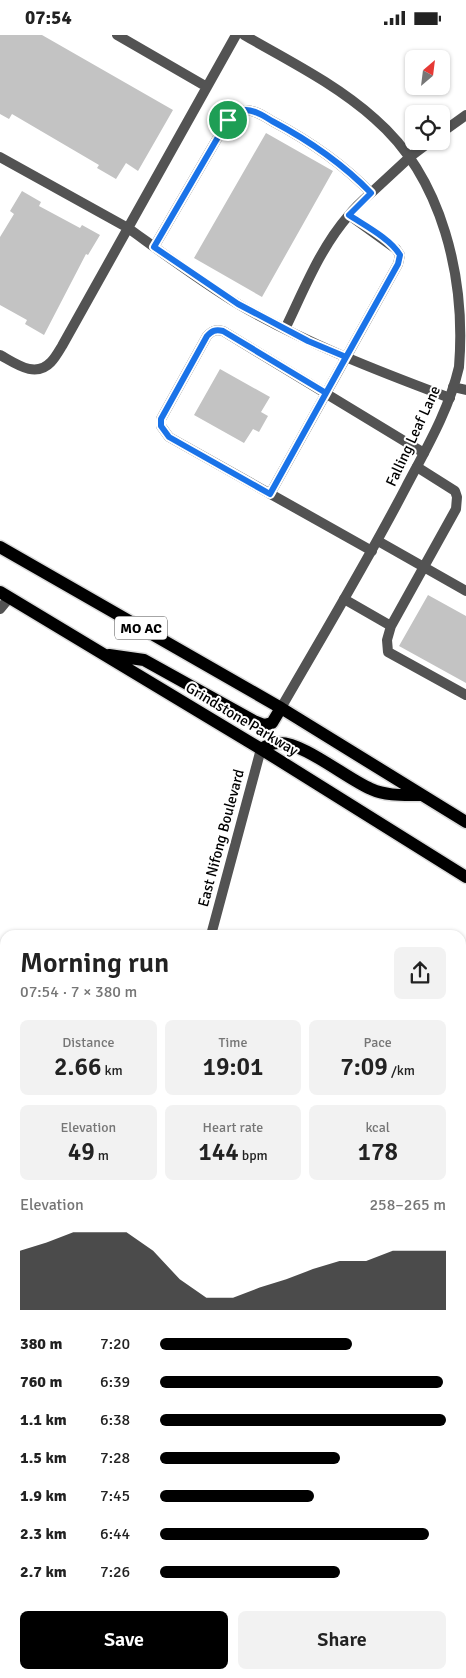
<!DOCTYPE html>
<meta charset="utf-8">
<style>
:root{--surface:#fff;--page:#f2f2f2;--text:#222;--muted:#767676;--accent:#000}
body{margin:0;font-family:Signika,sans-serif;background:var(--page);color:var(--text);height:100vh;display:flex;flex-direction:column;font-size:19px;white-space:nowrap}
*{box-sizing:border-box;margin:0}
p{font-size:16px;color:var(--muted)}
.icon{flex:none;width:28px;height:28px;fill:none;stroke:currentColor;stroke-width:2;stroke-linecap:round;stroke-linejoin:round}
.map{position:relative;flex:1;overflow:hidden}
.details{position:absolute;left:0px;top:895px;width:466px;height:749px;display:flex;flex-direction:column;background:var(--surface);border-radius:15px 15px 0 0;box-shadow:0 1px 4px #0004}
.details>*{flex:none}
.needle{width:32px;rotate:28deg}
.fabs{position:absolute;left:405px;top:15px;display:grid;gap:10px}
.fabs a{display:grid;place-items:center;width:45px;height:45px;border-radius:8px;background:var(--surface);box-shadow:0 1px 4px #0004;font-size:25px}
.pin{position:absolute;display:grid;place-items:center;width:42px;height:42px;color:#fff;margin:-21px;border:2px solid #fff;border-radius:50%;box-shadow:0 1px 5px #0007}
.round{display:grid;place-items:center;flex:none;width:52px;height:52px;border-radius:8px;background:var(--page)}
.headline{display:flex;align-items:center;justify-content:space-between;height:85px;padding:0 20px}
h1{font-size:28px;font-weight:600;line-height:38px}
.stats{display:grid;grid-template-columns:repeat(3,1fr);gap:8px;height:85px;padding:5px 20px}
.stats div{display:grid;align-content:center;border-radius:8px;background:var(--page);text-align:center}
.stats b{font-size:25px;font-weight:600}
.stats small{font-size:14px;font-weight:400}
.stats p{font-size:14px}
.chart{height:140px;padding:10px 20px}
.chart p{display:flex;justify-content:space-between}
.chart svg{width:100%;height:90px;margin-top:5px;fill:var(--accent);opacity:.7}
.primary-button{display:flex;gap:10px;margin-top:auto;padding:10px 20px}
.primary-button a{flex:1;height:58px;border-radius:8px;background:var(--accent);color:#fff;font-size:20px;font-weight:600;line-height:58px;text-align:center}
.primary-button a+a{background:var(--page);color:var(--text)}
ul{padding:0 20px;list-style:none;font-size:16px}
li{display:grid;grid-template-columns:80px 60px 1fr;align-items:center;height:38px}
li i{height:12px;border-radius:6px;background:var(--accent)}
.status{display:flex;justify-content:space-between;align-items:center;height:35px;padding:0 25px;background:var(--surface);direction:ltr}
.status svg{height:14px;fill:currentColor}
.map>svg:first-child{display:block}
</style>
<div class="status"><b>07:54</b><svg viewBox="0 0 49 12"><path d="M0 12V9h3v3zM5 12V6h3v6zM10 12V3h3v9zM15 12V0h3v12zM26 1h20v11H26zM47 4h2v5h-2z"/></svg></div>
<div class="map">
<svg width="466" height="1643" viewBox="0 0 466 1643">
<rect width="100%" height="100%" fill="#fff"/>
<path fill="#c3c3c3" d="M 0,0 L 42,0 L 173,75 L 138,136 L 126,128 L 116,144 L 97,133 L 99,130 L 12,79 L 9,84 L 0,79 Z
M 266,98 L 333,136 L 262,262 L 194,223 Z
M 22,156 L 41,167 L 39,171 L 80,193 L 82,190 L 100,200 L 88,220 L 86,219 L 44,300 L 25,289 L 27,285 L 0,270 L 0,202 L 14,179 L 10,176 Z
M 220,334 L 270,362 L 261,377 L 268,381 L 259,397 L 253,394 L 244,408 L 194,380 Z
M 428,560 L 466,581 L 466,648 L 399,611 Z"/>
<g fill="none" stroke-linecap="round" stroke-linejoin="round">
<g stroke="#dbdbdb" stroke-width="15">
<path id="primary" d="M 0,512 L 281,673 L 466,787
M 0,557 L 261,714 L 466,842
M 109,620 L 144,625 L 254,686 L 264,690 L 272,688 L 281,673
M 261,714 C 266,711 273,708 279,708 C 303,707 347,744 371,754 C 386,761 403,760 420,760"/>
</g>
<g stroke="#dbdbdb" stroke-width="18">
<path id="highway" d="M 461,1023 L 466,1003
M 461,1501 L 466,1491
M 313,1643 L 314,1639
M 393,1643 L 395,1639"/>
</g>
<path stroke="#535353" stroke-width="10" d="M 117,0 L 207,52
M 236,0 L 128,193 C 164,219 200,246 238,269 C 305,308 378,336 450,363
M 0,122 L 128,193 L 62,311 C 59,316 55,323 51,327 C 35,344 15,328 0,320
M 154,212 L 228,85 C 232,81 237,75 244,75 C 253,74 264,81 272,86 C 308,105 342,128 371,158 L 411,121
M 285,294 C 304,255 320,213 349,180 C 355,172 363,165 371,158
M 453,352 L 466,355
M 270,459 L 398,229 L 400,220 L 396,214 L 349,180
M 378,506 L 466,556
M 372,516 L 169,402 L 161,391 L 161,384 L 207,301 C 212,296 215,294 223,296 L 424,418
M 344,564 L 391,591 L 456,474 L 457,462 L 455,456 L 417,432
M 0,574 L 9,563
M 391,591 L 387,605 L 388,617 L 466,660"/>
<path stroke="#535353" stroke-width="10" d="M 244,0 C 289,26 336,49 375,84 C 443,143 466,244 459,332 C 449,375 426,414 406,452 C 367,527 323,600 281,673
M 441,98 L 466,80
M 411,121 L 431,106
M 211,900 L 261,714
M 0,1576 L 5,1567"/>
<use href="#primary" stroke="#000" stroke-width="12"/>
<use href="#highway" stroke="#000" stroke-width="15"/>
</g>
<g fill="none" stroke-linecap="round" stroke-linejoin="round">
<g stroke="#fff" stroke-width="10">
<path id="route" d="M 228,85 L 154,212 L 238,269 L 308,306 L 346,322 L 270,459 L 169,402 L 161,391 L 161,384 L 207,301 C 212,296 215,294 223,296 L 326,358 L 398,229 L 400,220 C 391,204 364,190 349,180 L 371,158 C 342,128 308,105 272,86 C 264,81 253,74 244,75 C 237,75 232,81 228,85"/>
</g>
<use href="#route" stroke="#1a73e8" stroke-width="6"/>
</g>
<g text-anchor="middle" stroke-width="4" stroke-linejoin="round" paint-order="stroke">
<rect fill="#fff" stroke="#4c4c4c" stroke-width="1" x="115" y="581.5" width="52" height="23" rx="4"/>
<g font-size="14" font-weight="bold" fill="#000">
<text x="141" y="598">MO AC</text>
</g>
<g font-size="15" fill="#000" stroke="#fff">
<text transform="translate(413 401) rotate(-65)" y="5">Falling Leaf Lane</text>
<text transform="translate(242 684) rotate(31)" y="5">Grindstone Parkway</text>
<text transform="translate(221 803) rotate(-75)" y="5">East Nifong Boulevard</text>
</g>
</g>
</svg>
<div class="fabs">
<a><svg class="needle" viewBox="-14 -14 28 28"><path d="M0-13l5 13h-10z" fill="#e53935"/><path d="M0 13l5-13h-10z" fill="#767676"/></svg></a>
<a><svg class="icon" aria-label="locate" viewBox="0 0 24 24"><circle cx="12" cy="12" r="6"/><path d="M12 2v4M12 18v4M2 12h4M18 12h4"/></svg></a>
</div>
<div class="pin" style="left:228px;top:85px;background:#1e9e55"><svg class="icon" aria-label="arrive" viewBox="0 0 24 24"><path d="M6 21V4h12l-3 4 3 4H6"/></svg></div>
<section class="details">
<div class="headline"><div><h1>Morning run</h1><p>07:54 · 7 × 380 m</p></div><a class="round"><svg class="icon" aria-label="share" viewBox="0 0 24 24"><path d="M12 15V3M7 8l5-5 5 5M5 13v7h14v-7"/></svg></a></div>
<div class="stats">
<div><p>Distance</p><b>2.66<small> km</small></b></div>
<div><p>Time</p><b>19:01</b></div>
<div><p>Pace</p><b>7:09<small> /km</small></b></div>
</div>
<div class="stats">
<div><p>Elevation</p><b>49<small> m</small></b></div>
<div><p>Heart rate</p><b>144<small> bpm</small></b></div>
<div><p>kcal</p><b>178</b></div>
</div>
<div class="chart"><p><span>Elevation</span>258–265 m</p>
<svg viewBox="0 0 160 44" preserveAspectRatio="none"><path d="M0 44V15L10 11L20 6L30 6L40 6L50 15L60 29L70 38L80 38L90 33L100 29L110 24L120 20L130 20L140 15L150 15L160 15V44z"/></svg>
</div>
<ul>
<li><b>380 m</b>7:20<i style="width:67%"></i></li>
<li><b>760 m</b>6:39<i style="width:99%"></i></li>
<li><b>1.1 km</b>6:38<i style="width:100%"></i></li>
<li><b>1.5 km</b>7:28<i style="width:63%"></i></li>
<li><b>1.9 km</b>7:45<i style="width:54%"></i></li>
<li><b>2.3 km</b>6:44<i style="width:94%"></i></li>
<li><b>2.7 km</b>7:26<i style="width:63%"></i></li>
</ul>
<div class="primary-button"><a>Save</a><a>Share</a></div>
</section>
</div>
